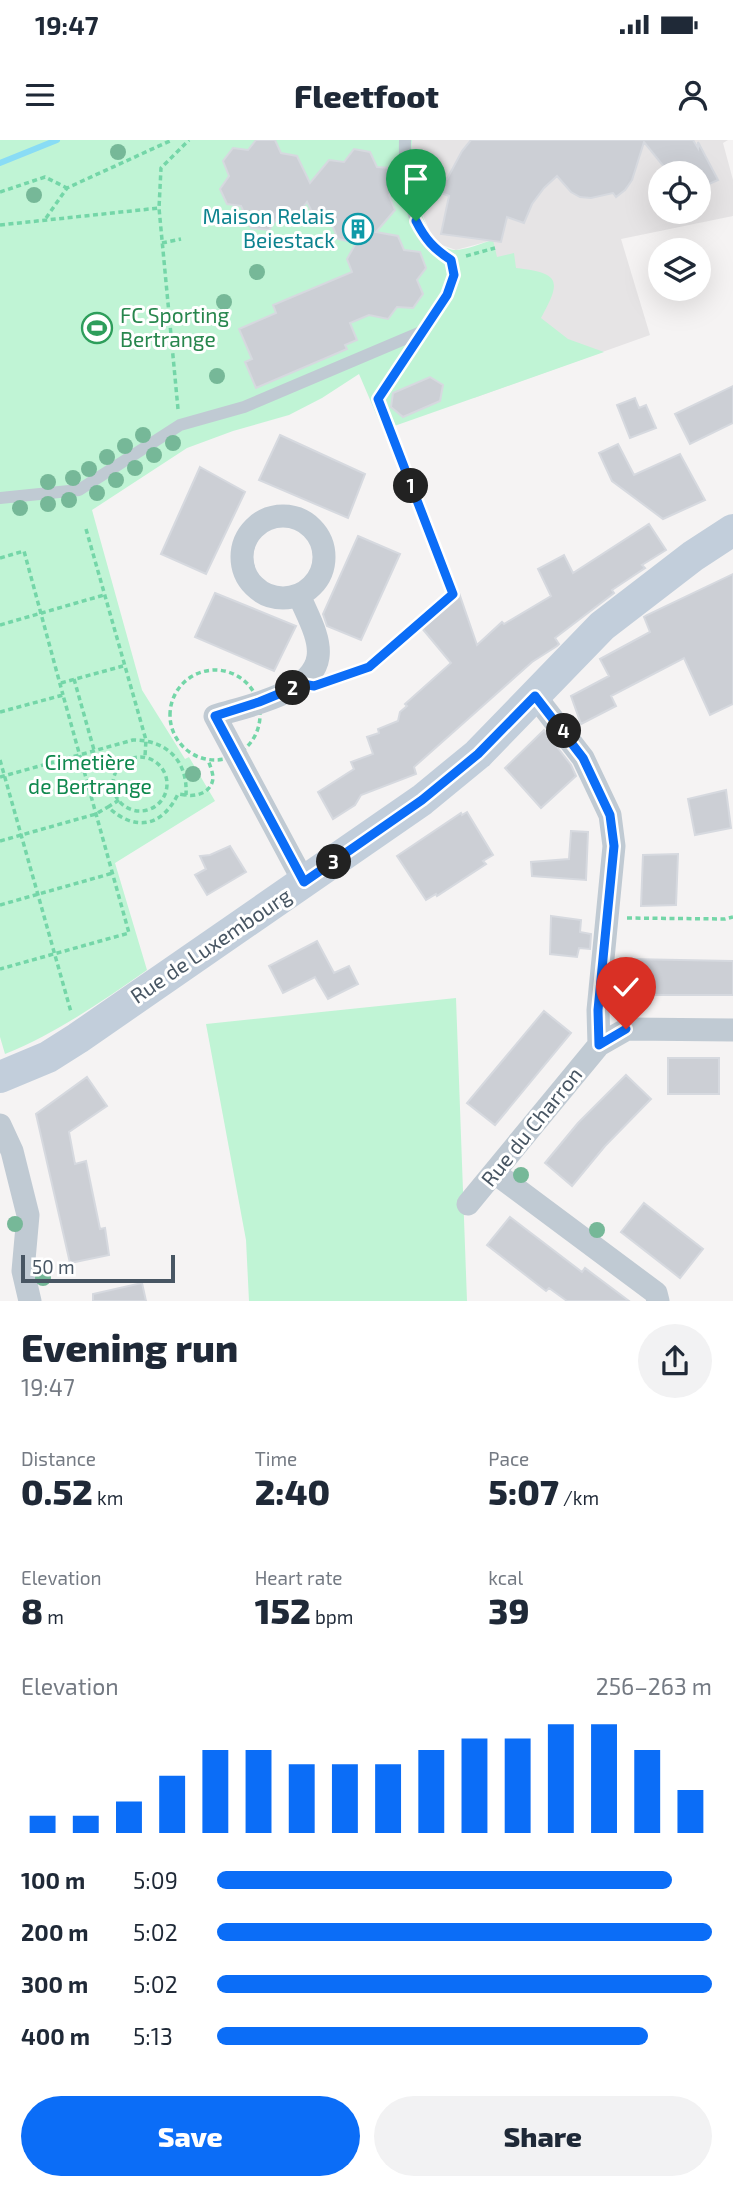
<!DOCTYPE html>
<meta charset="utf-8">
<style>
:root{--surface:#fff;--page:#f2f2f3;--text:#1f2937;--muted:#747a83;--accent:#0b6df7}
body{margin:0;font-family:"Exo 2",sans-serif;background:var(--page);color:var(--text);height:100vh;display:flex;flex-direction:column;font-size:26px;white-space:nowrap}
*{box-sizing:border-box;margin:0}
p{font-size:23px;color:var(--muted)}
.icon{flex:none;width:38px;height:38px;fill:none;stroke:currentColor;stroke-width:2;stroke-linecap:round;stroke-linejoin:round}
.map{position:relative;height:1161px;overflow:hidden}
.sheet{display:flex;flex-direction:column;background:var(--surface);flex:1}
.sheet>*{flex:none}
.controls{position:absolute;left:648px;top:21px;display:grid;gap:14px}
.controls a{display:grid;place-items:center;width:63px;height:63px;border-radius:50%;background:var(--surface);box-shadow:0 7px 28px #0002;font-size:35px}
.scale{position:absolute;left:21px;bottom:18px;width:154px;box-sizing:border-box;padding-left:7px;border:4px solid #485663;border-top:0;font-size:19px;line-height:24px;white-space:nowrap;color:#485663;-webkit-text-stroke:5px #fff;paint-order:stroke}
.pin{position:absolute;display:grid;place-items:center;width:60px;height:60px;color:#fff;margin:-72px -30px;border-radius:50% 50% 50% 0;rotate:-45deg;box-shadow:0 0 7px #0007}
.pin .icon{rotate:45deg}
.km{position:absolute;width:35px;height:35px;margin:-18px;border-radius:50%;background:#222;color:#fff;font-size:19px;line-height:35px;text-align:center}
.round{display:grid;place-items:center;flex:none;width:74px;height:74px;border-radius:37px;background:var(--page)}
.overview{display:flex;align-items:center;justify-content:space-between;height:119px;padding:0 21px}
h1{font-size:38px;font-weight:800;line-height:52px}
.metrics{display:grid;grid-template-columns:repeat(3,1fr);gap:10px;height:119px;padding:7px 21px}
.metrics div{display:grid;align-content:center}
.metrics b{font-size:35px;font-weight:800}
.metrics small{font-size:19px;font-weight:400}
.metrics p{font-size:19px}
.chart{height:196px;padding:14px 21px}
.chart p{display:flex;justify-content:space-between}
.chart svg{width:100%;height:126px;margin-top:7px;stroke:var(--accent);stroke-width:6}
.cta{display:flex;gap:14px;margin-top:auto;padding:14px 21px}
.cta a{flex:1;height:80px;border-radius:42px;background:var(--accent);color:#fff;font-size:28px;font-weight:800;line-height:80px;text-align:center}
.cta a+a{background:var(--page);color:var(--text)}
ul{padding:0 21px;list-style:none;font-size:23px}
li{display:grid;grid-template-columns:112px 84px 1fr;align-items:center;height:52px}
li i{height:18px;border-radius:9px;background:var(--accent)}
.status{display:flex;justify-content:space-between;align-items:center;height:49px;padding:0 35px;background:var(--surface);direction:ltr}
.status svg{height:19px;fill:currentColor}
header{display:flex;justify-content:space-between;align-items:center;height:91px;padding:0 21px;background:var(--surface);font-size:32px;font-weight:800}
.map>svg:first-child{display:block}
</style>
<div class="status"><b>19:47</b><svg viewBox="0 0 49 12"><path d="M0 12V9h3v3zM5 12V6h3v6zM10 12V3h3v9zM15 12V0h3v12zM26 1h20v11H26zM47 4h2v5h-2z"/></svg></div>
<header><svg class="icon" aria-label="menu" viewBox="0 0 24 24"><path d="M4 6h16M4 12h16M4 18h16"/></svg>Fleetfoot<svg class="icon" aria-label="person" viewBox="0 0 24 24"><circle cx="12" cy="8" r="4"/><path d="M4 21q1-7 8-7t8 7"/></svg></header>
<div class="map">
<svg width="733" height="1161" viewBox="0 0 733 1161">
<rect width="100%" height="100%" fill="#f5f3f3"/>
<path fill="#e6e4e5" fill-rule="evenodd" d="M 412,0 L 728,0 L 723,3 L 733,40 L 733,76 L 621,99 L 650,195 L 474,258 L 493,100 L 456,110 L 442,105 L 431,94 L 424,78 L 415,48 L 411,16 ZM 660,33 L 698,33 L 698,72 L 660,72 Z"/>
<path fill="#c0f4d5" d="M 0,0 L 412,0 C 410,28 418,107 455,110 C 466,110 482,103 493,100 L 497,117 L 514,113 L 516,128 C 560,133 562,140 541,178 L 568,199 L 604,212 L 383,290 L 359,234 L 322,258 L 289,275 L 233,291 L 187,308 L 92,370 L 142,550 L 185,619 L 189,617 L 215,661 L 115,723 L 147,830 C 101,862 57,893 5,914 L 0,897 Z
M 456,858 L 467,1161 L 249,1161 L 246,1100 L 206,884 Z"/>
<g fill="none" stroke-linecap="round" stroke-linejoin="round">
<path stroke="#89dcf5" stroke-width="6" d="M 0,23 L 57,0"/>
</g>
<path fill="#cccfd5" stroke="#d6d9df" stroke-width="2" d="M 256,0 L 275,0 L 281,13 L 297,16 L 310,43 L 329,20 L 344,22 L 354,9 L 370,12 L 377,27 L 392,28 L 399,44 L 389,55 L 395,70 L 376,92 L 398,96 L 404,110 L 420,112 L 426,128 L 417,140 L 423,154 L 413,168 L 397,167 L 388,179 L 369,175 L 350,183 L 357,200 L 345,205 L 347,209 L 256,248 L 245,222 L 252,219 L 239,189 L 276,173 L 273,165 L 352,132 L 347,119 L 356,103 L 338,99 L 332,85 L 317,82 L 307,62 L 294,79 L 277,78 L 269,90 L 251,88 L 241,66 L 227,64 L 220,49 L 229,36 L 223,21 L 233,8 L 248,10 Z
M 471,0 L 693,0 L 698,8 L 698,2 L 718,40 L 698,49 L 698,33 L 669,33 L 644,2 L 632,40 L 625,50 L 616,57 L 613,53 L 591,58 L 580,57 L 571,52 L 557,36 L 544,48 L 532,64 L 524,83 L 507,77 L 501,102 L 441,94 L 449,56 L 435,51 L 440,36 L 447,39 L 462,11 Z
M 430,237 L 443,245 L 440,261 L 403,277 L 391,267 L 393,253 Z
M 733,246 L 733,283 L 690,304 L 675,274 Z
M 635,258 L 639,268 L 646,265 L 656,288 L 630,298 L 617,265 Z
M 280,295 L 365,334 L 348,378 L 259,340 Z
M 618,304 L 634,335 L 680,314 L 705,360 L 663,379 L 612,341 L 599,313 Z
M 200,327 L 245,352 L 206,434 L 161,414 Z
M 649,384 L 666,410 L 642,425 L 645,428 L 612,450 L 614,453 L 555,498 L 559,504 L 557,506 L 532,522 L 414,627 L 416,634 L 361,655 L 355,665 L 333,679 L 318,652 L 354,629 L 351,622 L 373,614 L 367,597 L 379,593 L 378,589 L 398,581 L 400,572 L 407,566 L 405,564 L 451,523 L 421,487 L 459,453 L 477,505 L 502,482 L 504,484 L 551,456 L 538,429 L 564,415 L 573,433 Z
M 358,396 L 400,414 L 361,500 L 327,486 L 323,474 Z
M 733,434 L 733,564 L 710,575 L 684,518 L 611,556 L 616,566 L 581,584 L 571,556 L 609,536 L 600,519 L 650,492 L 644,477 L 647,475 Z
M 215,453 L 296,486 L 274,531 L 195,497 Z
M 544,590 L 571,625 L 576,636 L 541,668 L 505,628 Z
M 726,650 L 731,688 L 695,695 L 688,659 Z
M 467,672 L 493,715 L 483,721 L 486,724 L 437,756 L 436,754 L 426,760 L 397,716 L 461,673 L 462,675 Z
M 571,691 L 588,692 L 586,740 L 532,736 L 531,722 L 569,719 Z
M 230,706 L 246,732 L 207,755 L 195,735 L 206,729 L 200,716 L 210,715 Z
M 678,714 L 676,765 L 641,766 L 643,715 Z
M 551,776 L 581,780 L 580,792 L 591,794 L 590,809 L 579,808 L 577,817 L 550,814 Z
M 317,801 L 334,833 L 349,826 L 358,844 L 328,859 L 315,837 L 283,853 L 269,826 Z
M 628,819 L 733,821 L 733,855 L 627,855 Z
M 544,871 L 571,893 L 495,985 L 467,963 Z
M 668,918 L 719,918 L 719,954 L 668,954 Z
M 626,935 L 651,959 L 605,1006 L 572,1046 L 545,1023 L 578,983 Z
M 87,937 L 107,966 L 69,992 L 75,1024 L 86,1021 L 100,1089 L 105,1088 L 109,1115 L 70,1123 L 36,974 Z
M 644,1063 L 703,1109 L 680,1138 L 621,1092 Z
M 510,1077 L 582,1132 L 585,1128 L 629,1161 L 567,1161 L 549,1148 L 546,1151 L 487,1105 Z
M 142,1143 L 146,1161 L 93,1161 L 93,1154 Z"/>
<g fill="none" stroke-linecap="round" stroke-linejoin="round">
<path stroke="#74d6a8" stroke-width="3.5" stroke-dasharray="5 3.5" stroke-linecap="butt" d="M 0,52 L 45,37 L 67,48
M 46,78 L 67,48 L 172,0
M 0,85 L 159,68
M 162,103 L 181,99
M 466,116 L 495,108
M 178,269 L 159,68 L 161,28 L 189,0
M 86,389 L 146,600 L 145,616
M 0,418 L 24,411 L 63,555
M 0,485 L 104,455
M170 575a45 45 0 1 1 90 0a45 45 0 1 1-90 0Z
M 74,539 L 94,610
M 332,540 L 369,527 L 453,454 L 384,274
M 61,543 L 123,526
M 0,572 L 63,555 L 129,793 L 0,829
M113 644a27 27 0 1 1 54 0a27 27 0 1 1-54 0Z
M 0,620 L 71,872
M 0,637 L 133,600 C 167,600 188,621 186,655 C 197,657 212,652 213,638 C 213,633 210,625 208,620
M 119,660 L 108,667 C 135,692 162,687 178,654 L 186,655
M 0,701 L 96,674 L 108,667
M 0,765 L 113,733
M 627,778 L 725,779 L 733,777"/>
<path stroke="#c0cad3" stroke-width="12" d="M 378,259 L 447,155 L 454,135 L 451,120 C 442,114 432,108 425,98 C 409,76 404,28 405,0
M 0,358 L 79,350 L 180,285 L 244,267 L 421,192"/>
<path stroke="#c0cad3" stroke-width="23" d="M242 417a41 41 0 1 1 82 0a41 41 0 1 1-82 0Z
M 299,455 C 306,473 321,497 318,517 C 313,554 246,566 215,576 L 304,742
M 599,905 L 627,889 L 733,890
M 0,985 L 12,1011 L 28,1075 L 23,1131 L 30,1161
M 495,1033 L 656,1153 L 658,1161
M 468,1064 L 599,905 L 598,870 L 614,706 L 610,675 L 583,618 L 535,556"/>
<path stroke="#c2cedb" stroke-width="32" d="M 0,937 L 48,917 L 78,898 L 422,660 L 478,614 L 602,486 L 693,416 L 733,390"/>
</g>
<g fill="#76b898">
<circle cx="118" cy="12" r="8"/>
<circle cx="34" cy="55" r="8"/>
<circle cx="257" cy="132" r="8"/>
<circle cx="224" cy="162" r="8"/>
<circle cx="217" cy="236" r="8"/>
<circle cx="143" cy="295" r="8"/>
<circle cx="173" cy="303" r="8"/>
<circle cx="125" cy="306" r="8"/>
<circle cx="154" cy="315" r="8"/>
<circle cx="107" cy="317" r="8"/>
<circle cx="135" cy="328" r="8"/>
<circle cx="89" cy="329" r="8"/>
<circle cx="73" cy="338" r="8"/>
<circle cx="116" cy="340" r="8"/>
<circle cx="48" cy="342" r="8"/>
<circle cx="97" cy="353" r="8"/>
<circle cx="69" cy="360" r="8"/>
<circle cx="48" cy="364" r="8"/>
<circle cx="20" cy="368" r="8"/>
<circle cx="193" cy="634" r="8"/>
<circle cx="521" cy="1035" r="8"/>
<circle cx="15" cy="1084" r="8"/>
<circle cx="597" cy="1090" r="8"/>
<circle cx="43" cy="1138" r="8"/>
</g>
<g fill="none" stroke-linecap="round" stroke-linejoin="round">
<g stroke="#fff" stroke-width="14">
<path id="route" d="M 416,81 C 425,99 434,109 451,120 L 454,135 L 447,155 L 378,259 L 453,454 L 369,527 L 314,546 L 303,544 L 259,562 L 215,576 L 304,742 L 422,660 L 478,614 L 535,556 L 583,618 L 610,675 L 614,706 L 598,870 L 599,905 L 626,889"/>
</g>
<use href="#route" stroke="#0b6df7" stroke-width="9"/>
</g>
<defs>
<g id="building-ring" transform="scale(1.575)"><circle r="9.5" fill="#fff" stroke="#0f9aa8" stroke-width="1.5"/><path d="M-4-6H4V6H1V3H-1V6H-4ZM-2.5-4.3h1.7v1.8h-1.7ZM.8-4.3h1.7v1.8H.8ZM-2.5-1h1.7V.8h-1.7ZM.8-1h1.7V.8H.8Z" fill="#0f9aa8"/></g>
<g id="stadium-ring" transform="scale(1.575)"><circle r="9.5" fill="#fff" stroke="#2e9e5b" stroke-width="1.5"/><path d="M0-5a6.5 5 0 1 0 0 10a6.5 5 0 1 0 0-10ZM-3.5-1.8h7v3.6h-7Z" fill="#2e9e5b"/></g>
</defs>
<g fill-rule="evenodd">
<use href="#building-ring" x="358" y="89"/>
<use href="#stadium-ring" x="97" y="188"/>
</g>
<g text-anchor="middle" stroke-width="6" stroke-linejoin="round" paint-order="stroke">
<g font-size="21" fill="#0d838f" stroke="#fff" text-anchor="end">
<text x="335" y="84">Maison Relais<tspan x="335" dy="24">Beiestack</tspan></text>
</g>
<g font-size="21" fill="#27864d" stroke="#fff" text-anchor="start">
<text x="120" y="183">FC Sporting<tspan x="120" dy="24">Bertrange</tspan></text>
</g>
<g font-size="21" fill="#0f884e" stroke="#fff">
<text x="90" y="630">Cimetière<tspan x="90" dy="24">de Bertrange</tspan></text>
</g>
<g font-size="21" fill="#485663" stroke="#fff">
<text transform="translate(211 806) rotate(-34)" y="7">Rue de Luxembourg</text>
<text transform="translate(532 987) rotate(-51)" y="7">Rue du Charron</text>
</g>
</g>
</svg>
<div class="controls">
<a><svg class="icon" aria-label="locate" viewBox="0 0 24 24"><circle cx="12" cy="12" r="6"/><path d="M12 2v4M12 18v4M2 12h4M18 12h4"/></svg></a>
<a><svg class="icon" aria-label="layers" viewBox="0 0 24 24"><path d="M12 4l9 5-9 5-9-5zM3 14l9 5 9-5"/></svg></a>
</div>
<div class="scale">50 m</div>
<div class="pin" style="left:416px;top:81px;background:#1e9e55"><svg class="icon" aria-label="arrive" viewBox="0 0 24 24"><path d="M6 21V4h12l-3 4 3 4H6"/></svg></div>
<div class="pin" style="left:626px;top:889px;background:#d93025"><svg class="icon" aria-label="check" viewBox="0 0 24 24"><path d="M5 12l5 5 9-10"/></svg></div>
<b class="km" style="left:411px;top:346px">1</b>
<b class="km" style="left:293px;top:548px">2</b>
<b class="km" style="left:334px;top:722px">3</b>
<b class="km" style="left:564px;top:591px">4</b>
</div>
<section class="sheet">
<div class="overview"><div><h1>Evening run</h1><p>19:47</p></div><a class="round"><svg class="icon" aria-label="share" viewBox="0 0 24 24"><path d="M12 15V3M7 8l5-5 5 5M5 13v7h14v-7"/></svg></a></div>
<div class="metrics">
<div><p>Distance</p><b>0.52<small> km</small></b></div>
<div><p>Time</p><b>2:40</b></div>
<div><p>Pace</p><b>5:07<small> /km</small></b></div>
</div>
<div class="metrics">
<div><p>Elevation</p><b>8<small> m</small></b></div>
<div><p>Heart rate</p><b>152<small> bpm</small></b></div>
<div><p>kcal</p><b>39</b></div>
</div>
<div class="chart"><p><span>Elevation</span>256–263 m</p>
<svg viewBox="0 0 160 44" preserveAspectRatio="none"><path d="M5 44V38M15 44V38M25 44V33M35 44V24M45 44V15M55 44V15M65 44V20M75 44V20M85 44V20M95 44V15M105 44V11M115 44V11M125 44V6M135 44V6M145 44V15M155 44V29"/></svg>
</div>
<ul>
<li><b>100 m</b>5:09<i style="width:92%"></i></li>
<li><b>200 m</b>5:02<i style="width:100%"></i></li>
<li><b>300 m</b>5:02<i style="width:100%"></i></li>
<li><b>400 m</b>5:13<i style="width:87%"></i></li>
</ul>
<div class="cta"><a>Save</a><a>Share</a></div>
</section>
